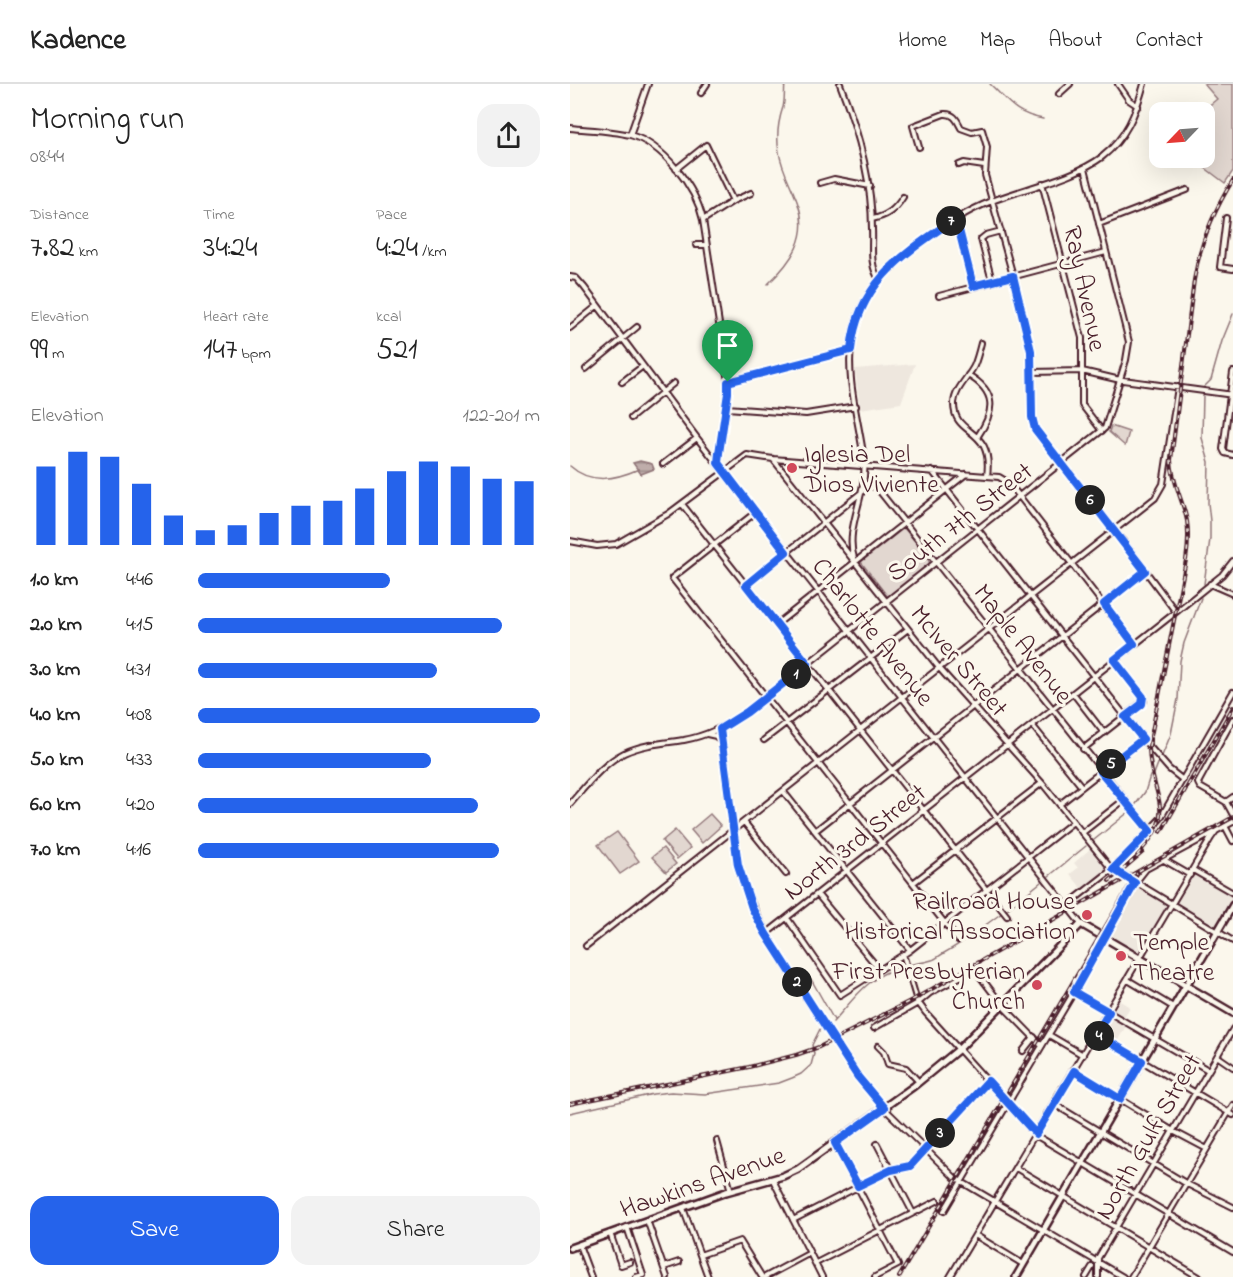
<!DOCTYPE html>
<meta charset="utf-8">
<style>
:root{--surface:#fff;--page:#f2f2f2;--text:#222;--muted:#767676;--line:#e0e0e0;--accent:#2563eb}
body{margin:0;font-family:"Indie Flower",sans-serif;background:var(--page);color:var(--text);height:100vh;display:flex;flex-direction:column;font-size:22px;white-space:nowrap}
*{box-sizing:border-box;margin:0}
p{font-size:20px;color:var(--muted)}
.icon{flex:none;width:33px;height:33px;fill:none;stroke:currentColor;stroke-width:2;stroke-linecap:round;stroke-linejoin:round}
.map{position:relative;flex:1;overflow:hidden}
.side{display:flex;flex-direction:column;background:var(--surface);width:570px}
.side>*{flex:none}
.needle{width:39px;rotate:245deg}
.tools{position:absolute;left:579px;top:18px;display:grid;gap:12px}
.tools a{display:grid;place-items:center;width:66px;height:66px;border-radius:12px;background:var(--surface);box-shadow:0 6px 24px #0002;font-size:30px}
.pin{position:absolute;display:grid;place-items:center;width:51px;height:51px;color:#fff;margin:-62px -26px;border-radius:50% 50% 50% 0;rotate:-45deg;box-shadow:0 0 6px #0007}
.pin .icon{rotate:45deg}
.km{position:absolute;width:30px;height:30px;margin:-15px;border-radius:50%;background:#222;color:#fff;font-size:16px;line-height:30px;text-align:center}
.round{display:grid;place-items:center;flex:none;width:63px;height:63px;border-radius:18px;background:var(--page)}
.headline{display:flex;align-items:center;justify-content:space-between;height:102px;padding:0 30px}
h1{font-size:33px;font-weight:600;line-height:45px}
.figures{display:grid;grid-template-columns:repeat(3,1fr);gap:9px;height:102px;padding:6px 30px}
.figures div{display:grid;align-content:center}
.figures b{font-size:30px;font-weight:600}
.figures small{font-size:16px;font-weight:400}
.figures p{font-size:16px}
.chart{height:168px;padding:12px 30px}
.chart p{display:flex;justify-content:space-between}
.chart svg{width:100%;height:108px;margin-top:6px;stroke:var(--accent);stroke-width:6}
.cta{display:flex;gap:12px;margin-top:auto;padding:12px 30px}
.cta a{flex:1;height:69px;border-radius:18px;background:var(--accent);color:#fff;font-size:24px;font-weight:600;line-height:69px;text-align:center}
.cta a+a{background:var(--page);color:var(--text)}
ul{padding:0 30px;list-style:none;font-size:20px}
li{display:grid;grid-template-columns:96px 72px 1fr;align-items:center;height:45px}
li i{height:15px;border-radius:8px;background:var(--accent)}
header{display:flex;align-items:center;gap:36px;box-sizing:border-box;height:84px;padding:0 30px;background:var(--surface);border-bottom:2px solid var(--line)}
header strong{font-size:28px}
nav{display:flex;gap:33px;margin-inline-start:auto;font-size:21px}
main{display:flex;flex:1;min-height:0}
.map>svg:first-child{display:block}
</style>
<header>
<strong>Kadence</strong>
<nav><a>Home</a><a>Map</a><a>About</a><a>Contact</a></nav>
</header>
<main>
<section class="side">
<div class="headline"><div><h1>Morning run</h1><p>08:44</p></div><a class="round"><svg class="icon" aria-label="share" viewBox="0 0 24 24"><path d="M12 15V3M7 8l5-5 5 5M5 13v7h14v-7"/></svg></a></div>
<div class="figures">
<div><p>Distance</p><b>7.82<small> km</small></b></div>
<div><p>Time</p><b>34:24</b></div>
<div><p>Pace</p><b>4:24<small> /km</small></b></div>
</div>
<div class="figures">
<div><p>Elevation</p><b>99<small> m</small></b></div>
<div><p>Heart rate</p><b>147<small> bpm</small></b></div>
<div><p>kcal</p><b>521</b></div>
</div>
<div class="chart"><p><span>Elevation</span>122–201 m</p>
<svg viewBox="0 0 160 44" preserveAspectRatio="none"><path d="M5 44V12M15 44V6M25 44V8M35 44V19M45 44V32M55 44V38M65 44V36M75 44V31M85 44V28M95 44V26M105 44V21M115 44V14M125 44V10M135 44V12M145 44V17M155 44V18"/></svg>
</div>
<ul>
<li><b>1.0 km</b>4:46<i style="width:56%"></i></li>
<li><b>2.0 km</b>4:15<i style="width:89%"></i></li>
<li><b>3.0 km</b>4:31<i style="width:70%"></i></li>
<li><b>4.0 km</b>4:08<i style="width:100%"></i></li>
<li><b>5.0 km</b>4:33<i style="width:68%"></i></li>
<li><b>6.0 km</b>4:20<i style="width:82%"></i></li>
<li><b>7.0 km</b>4:16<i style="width:88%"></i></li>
</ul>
<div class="cta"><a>Save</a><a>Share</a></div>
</section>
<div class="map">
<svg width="663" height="1193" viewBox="0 0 663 1193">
<defs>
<pattern id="water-rules" width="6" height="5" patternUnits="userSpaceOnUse" patternTransform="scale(1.5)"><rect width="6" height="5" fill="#bfadaa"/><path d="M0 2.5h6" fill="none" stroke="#9d8c8b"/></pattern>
</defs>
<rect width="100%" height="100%" fill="#fbf7ec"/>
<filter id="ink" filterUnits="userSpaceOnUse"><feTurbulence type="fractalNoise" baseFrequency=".0167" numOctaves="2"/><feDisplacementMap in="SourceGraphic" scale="12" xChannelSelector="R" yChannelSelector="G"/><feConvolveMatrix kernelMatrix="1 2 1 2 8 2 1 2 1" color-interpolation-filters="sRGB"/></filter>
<g filter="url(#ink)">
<path fill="#eee7de" d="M 345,280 L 331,319 L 290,325 L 285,285 Z
M 520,765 L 537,786 L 513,806 L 500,790 L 508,784 L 504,779 Z
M 624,790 L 663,813 L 647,844 L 606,819 Z
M 569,803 L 597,820 L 597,825 L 568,871 L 537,852 L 566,804 Z
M 550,917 L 560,923 L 551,938 L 556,942 L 545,961 L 529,951 Z"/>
<path fill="#e2d7d0" stroke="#967b7e" stroke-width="1.5" d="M 634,0 L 663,0 L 663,87 L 655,99 L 622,74 L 634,74 L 634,28 L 631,28 L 647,15 Z
M 541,342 L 559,348 L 555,362 L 539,348 Z
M 334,444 L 357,472 L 360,480 L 318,513 L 291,478 Z
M 140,730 L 151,742 L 132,759 L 121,746 Z
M 105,746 L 120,764 L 107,775 L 92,757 Z
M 47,748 L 69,777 L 50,790 L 28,761 Z
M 93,764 L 106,780 L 96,788 L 82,773 Z"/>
<path fill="url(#water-rules)" stroke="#907477" stroke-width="1.5" d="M 70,377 L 82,380 L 84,385 L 71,390 L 63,379 Z"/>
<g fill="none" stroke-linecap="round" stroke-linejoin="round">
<path stroke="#907477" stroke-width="1.5" d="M 420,0 C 439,18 445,30 473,35
M 198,200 C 221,178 240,153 228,120 C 222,102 212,87 209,68 C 206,52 208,38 213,23 C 215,16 214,7 215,0
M 634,303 L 641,296 L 652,257 L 663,230
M 633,310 L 632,354 L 639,378 L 638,419 L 640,437 L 640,455 L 634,500
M 0,382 C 21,401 46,395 69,385
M 592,672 L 601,650 L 608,615 L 610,577 L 614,559 L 631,514
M 563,724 L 575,708 L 580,692 L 584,690 L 589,677
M 524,756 L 560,727
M 479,792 L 516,762
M 435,827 L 471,798
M 241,895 L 264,936
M 263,938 C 284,915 297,893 330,883 C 340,880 353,879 362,876 C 366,875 370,871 374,869 C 395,858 412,843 432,829
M 0,1029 L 83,1010 L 101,1008 L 135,1010 L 209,999 L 222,994 L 231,990 L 241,981 L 244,970 L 242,961 L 251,943"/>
<g stroke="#4a1f2b" stroke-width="8">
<path id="minor" d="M 270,0 C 288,46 302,95 302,145 C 303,161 299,181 309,195
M 548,0 L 559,16 L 568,22
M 131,9 L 137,0
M 489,10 L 500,0
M 0,44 C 20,46 41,46 60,51 C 93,60 126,103 133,136 L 158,298 L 158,310 L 148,378
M 60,51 L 78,0
M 349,63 L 343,42 L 374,30 C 384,29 387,36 391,44 L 402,48 L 412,46 L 417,63 L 415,91 L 443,192 L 461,267 L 462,333 L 465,345 L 562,469 L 606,528
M 389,81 L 394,79 L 414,82
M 106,85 L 136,61 L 163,117
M 250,99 L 264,95 L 300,102
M 472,99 L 512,254 L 512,321 L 532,347
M 386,134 L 403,202
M 656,134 L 650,183 L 663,185
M 302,135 C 317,132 325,126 333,113
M 133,136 L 163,117 L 181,109
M 529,140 L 617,106
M 126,161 L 136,161
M 0,193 L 6,194 L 14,203 L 127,354 L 511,840
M 422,197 L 411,155 L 416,151 L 431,147
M 369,212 L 536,168
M 0,244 L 27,222
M 411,259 C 409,267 407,275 404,282 C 398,294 385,305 384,319 C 383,354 424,341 417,392
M 16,285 L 67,243
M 462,288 L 512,287 L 546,295 L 663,311
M 663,288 L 653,365 L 655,369 L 663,371
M 398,291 C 427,308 425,327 408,352
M 52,298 L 73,282
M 158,298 L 281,266
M 157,324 L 236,330 L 286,322
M 61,334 L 104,299
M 203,375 L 370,585 L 472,699 L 539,782 L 663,857
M 93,380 L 127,354
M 362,387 L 578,661 L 599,685 L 613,696
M 294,402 L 299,401 L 307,404 L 580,747
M 112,420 L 437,832
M 186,428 L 102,494 L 388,856
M 0,457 L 27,462 L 46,460 L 98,430 L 177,371 L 203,375 L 429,393 L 439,399 L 564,560
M 284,474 C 274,444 298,410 294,376 C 289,337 275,294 282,254 C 290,208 317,185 352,158 C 374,142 396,127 422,117 C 455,104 504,94 532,73 C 556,54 566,29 574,0
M 640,500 L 663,510
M 176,501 L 292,408
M 207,540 L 396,390
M 503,609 L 534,649
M 663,635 L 628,699 L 630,703 L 656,718 L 663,731
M 462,641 L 512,703
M 150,645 L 168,781 C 185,843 225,895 259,949
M 137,650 L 146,652 L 151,658
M 194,656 L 338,545
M 513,665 L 574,617 L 572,611 L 544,576
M 213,707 L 340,866
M 656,718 L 663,713
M 0,720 C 16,702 32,680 54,669 C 73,660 94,659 114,656 C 137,652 158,641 177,628 L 535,344 L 556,276 L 559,258 L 515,84
M 490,720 L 573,655
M 174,738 L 216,790
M 655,742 L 663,757
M 245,747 L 575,487
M 512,749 L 554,716
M 594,776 L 620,791
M 623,786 L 663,809
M 343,799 L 472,699
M 247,810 L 309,885
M 496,822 L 543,785 L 590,735 L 663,608
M 217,834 L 270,911 L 339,867 L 503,738
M 196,850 L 606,528 L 652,491 L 663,477
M 16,862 L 585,414 L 593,400 L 608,303
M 333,870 L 347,917 L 356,929 L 467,1052 L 663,1168
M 558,896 L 603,923
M 504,908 L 638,986
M 304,944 L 348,919 L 360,909 L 399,888 L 406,887 L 432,921 L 472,962
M 526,950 L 663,1031
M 479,951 L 513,971
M 268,962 L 288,993 L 314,1024 L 385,1094 L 553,1193
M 308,962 L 314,968 L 318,980 L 336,984 L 349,998
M 453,967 L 464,953
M 647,972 L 663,983
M 504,987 L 603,1047 L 637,1065
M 484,1020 L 617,1100 L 663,1123
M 147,1057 L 161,1107
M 265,1059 L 328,1181 L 305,1193
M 307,1060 L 343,1129
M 446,1084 L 629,1193
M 203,1096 L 252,1193
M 113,1124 L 138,1193
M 374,1127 L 504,908 L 565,799 L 576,785 L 643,749
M 77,1136 L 97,1193
M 223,1136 L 321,1086 L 340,1082 L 418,997
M 57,1143 L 73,1191 L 66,1193
M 40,1149 L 51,1181 L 60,1178
M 405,1151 L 453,1180
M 9,1161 L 21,1193
M 130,1171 L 170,1157 L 192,1193
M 246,1179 L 367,1117
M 94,1183 L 109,1178
M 195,1193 L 240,1169
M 380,1193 L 641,754 L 646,747 L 663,738
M 516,1193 L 522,1183
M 528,1193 L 528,1174 L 663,945
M 561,1193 L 663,1021"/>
</g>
<g stroke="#4a1f2b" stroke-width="10">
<path id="major" d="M 0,1164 L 156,1108 L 213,1092 L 228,1085 L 344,1002 L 389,965 L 511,840 L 663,929
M 446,1193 L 663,821"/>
</g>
<use href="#minor" stroke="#fbf7ec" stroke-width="4"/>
<use href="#major" stroke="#fbf7ec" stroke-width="5"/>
<g stroke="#4a1f2b" stroke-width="4">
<path id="rail" d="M 591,748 L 663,623
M 567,771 C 611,725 579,714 579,662 L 616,476 C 618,463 619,450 617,437 C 613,416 602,398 601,376 L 624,196 C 630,159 643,128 663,96
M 539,797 L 573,768
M 0,1020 L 179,983 L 226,971 L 249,963 L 346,914 L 663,733
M 329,1193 L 567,789"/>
</g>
<use href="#rail" stroke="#fbf7ec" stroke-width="1.5" stroke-dasharray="4.5" stroke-linecap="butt"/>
<g stroke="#4a1f2b" stroke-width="8" stroke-linecap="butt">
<path id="minor-bridge" d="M 259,949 L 268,962"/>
</g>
<use href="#minor-bridge" stroke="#fbf7ec" stroke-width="4"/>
</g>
</g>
<g fill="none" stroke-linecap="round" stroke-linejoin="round" filter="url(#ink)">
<g stroke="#fff" stroke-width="12">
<path id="route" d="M 386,134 L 403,202 L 443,192 L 461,267 L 462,333 L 465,345 L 575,487 L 534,520 L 564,560 L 544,576 L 573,613 L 572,620 L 555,633 L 573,655 L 531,688 L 580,747 L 543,785 L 565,799 L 504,908 L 539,928 L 526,950 L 572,977 L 550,1015 L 504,987 L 466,1050 L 418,997 L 340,1082 L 321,1086 L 288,1102 L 265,1059 L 314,1024 L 288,993 L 268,962 L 196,850 L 182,824 L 168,781 L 150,645 L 177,628 L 238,580 L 176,501 L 216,468 L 148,379 L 149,369 L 158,309 L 158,298 L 281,266 C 287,199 335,169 386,134 Z"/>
</g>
<use href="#route" stroke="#2563eb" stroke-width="8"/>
</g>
<g fill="#d1495b" stroke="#fbf7ec" stroke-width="2">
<circle cx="222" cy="384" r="6"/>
<circle cx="517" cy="831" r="6"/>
<circle cx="551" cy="872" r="6"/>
<circle cx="467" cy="901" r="6"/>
</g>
<g text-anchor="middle" stroke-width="6" stroke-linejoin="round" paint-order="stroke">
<g font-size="26" fill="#4a1f2b" stroke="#fbf7ec">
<text transform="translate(516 204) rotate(78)" y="9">Ray Avenue</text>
<text transform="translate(389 437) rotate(-38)" y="9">South 7th Street</text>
<text transform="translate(304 547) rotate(52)" y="9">Charlotte Avenue</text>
<text transform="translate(454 559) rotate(52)" y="9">Maple Avenue</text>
<text transform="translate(390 576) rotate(50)" y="9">McIver Street</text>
<text transform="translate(284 757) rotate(-38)" y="9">North 3rd Street</text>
<text transform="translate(577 1052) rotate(-60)" y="9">North Gulf Street</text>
<text transform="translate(132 1097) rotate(-19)" y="9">Hawkins Avenue</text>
</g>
<g font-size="26" fill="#4a1f2b" stroke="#fbf7ec" text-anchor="start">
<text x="234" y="378">Iglesia Del<tspan x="234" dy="30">Dios Viviente</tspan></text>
<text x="505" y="825" text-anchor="end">Railroad House<tspan x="505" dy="30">Historical Association</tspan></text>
<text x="563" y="866">Temple<tspan x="563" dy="30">Theatre</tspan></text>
<text x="455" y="895" text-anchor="end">First Presbyterian<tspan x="455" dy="30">Church</tspan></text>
</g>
</g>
</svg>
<div class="tools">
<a><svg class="needle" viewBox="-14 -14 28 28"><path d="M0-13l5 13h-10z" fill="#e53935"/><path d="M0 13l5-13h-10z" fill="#767676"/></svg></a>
</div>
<div class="pin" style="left:158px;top:298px;background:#1e9e55"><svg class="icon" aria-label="arrive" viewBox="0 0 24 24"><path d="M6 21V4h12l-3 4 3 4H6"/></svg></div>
<b class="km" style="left:226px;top:590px">1</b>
<b class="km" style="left:227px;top:898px">2</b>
<b class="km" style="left:370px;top:1049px">3</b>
<b class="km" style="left:529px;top:952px">4</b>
<b class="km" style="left:541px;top:680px">5</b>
<b class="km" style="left:520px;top:416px">6</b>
<b class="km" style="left:381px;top:137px">7</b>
</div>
</main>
